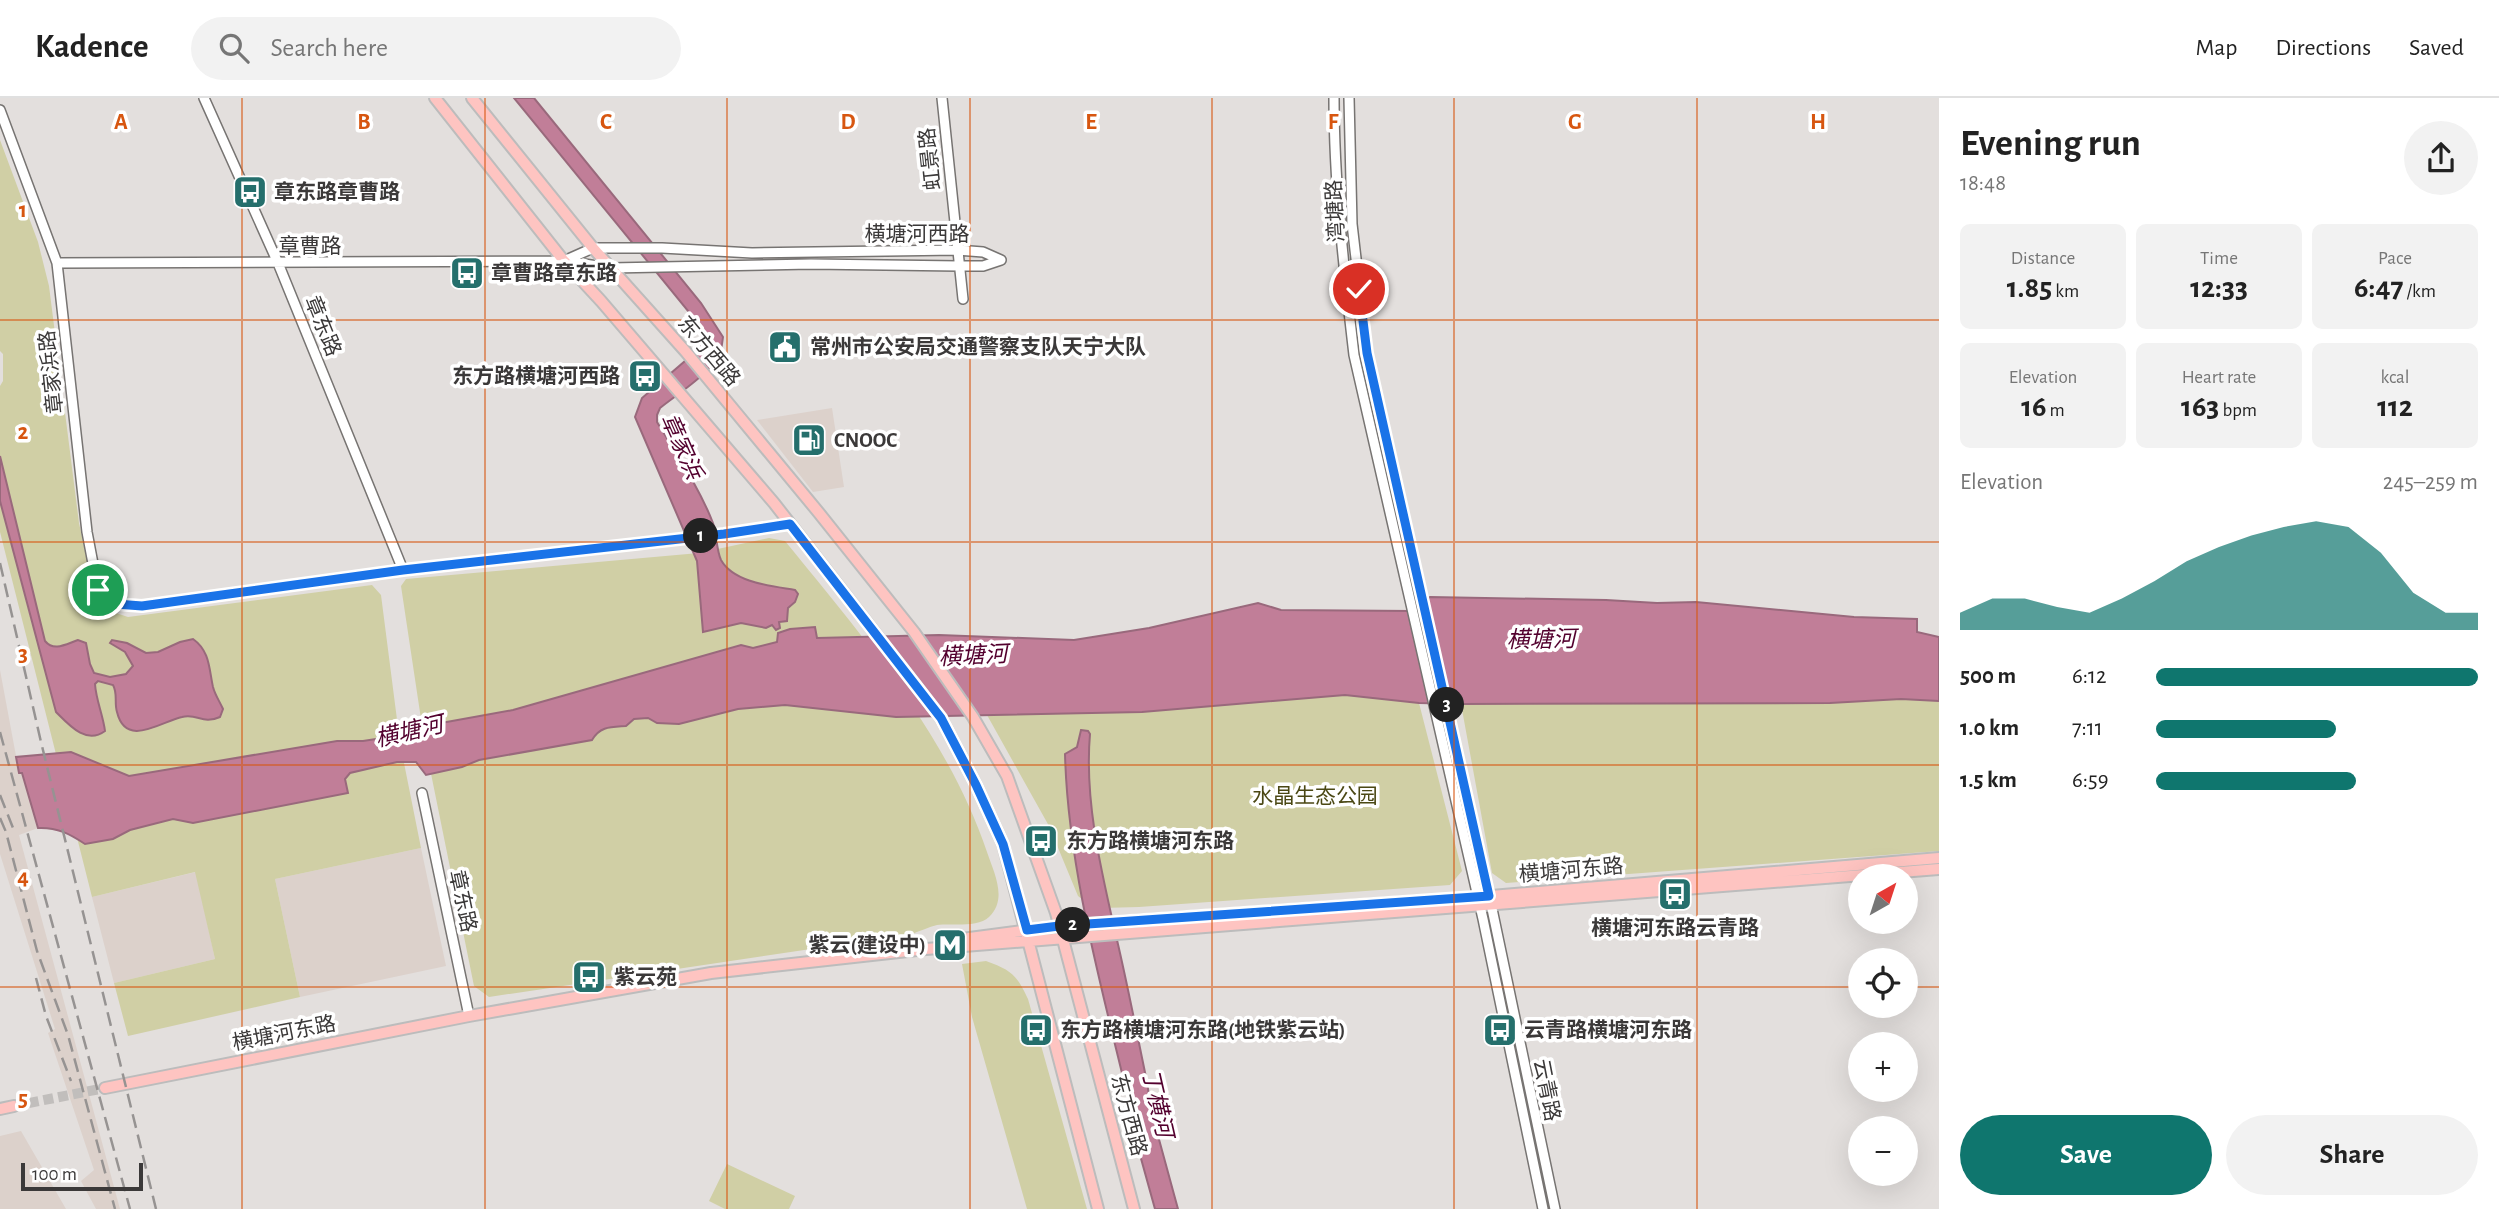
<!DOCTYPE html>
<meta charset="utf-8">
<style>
:root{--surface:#fff;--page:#f2f2f2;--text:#222;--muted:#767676;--line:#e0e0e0;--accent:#0f766e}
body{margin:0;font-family:"Alegreya Sans","Noto Sans SC",sans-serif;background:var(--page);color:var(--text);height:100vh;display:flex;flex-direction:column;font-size:26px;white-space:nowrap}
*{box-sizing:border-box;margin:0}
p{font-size:23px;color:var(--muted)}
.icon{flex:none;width:38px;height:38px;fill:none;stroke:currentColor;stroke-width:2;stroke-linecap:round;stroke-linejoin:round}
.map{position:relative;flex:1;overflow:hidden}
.side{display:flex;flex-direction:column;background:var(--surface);width:560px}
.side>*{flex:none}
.needle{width:46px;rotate:39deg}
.controls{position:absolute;left:1848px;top:766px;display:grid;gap:14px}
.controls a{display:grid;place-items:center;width:70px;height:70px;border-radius:50%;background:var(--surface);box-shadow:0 7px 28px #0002;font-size:35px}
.scale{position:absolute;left:21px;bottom:18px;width:122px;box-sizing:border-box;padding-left:7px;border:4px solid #3b3939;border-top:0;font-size:19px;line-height:24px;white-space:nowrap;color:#3b3939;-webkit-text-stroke:5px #fff;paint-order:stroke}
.pin{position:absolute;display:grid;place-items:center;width:60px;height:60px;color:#fff;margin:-30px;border:4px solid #fff;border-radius:50%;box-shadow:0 2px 7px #0007}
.km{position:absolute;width:35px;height:35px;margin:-18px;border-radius:50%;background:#222;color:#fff;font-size:19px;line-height:35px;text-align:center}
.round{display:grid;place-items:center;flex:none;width:74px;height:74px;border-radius:37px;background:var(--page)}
.overview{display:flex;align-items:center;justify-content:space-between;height:119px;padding:0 21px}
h1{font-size:38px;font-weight:700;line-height:52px}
.stats{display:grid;grid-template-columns:repeat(3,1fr);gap:10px;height:119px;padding:7px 21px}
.stats div{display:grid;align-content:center;border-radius:10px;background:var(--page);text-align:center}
.stats b{font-size:30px;font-weight:700}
.stats small{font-size:19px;font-weight:400}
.stats p{font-size:19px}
.chart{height:196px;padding:14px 21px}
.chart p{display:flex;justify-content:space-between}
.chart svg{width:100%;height:126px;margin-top:7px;fill:var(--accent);opacity:.7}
.cta{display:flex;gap:14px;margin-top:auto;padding:14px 21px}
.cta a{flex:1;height:80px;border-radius:42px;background:var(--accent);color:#fff;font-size:28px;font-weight:700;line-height:80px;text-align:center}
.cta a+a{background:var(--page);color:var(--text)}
ul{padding:0 21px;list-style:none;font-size:23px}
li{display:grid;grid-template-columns:112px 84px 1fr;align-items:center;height:52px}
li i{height:18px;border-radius:9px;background:var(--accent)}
header{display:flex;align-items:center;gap:42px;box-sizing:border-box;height:98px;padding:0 35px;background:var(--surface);border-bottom:2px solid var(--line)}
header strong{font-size:33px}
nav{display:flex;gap:38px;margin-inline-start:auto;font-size:24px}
.search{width:490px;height:63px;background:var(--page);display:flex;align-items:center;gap:18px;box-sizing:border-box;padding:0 24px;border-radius:38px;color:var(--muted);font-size:26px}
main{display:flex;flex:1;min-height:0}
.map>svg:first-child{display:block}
</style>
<header>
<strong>Kadence</strong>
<div class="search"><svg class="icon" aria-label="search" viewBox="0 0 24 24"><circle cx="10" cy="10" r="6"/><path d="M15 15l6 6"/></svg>Search here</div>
<nav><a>Map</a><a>Directions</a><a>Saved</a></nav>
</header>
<main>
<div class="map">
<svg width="1939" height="1111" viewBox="0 0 1939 1111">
<rect width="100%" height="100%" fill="#e3dfdd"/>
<path fill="#dcd1cb" d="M 832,310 L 844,389 L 813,394 L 757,322 Z
M 0,572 L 19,674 L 22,674 L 38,730 L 19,737 L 120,1111 L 96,1111 L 81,1083 L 94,1072 L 48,935 L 55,931 L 0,756 Z
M 421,750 L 446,868 L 300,899 L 275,781 Z
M 196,774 L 215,861 L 114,885 L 92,799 Z
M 21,1033 L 66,1111 L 0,1111 L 0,1038 Z"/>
<path fill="#d0cfa5" d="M 0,42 L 38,144 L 49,188 L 79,425 L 93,491 L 100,505 L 110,513 L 128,519 L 372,487 L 381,497 L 400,645 L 421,750 L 275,781 L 300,899 L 128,938 L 114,885 L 215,861 L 195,774 L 92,799 L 0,434 L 0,403 L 32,526 L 41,526 L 0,358 L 0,288 L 3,283 L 3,256 L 0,253 Z
M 769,440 L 785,443 C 863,539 947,636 987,754 C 994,775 1008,801 989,819 C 978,830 952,825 937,827 C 929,829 920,833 912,836 L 489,899 L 474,888 L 424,641 L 401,488 L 406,481 L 699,455 Z
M 1345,597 L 1419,605 L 1462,773 L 1450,787 L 1139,809 L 1101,810 L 1090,807 L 1078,798 L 1049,728 L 987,617 L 1142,614 Z
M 1901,601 L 1939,603 L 1939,753 L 1506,785 L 1492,775 L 1461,606 L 1830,605 Z
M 986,863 C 1011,872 1017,877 1028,901 L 1087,1111 L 1027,1111 L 972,919 L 962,866 Z
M 727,1066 L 795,1098 L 789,1111 L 725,1111 L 709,1103 Z"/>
<path fill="#c17e98" stroke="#99697c" stroke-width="2" d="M 514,0 L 534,0 L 701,205 L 723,239 C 722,271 683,291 660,310 L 657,317 L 657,324 C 677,357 699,389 713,425 C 717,436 716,451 721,462 C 734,485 772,488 795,492 L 798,496 L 795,504 L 788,510 L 787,523 L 779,524 L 780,530 L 776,532 L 772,527 L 766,530 L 741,525 L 703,534 L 697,463 L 635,319 L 642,300 L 700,250 L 705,240 L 702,230 Z
M 0,358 L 45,543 C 54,554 66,546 78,542 L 86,545 L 90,566 L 94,575 L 110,579 L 126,576 L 133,568 L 125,554 L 110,545 L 112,542 L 127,545 L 146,555 L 158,554 L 180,544 L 193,541 C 210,553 209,571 213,589 C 215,597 220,604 223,611 L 220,619 C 202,627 198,615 182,619 C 162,623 126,651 117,614 C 114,604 118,596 113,587 L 98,583 L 95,586 C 96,602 103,617 105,633 C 86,647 69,627 56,614 L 0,403 Z
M 1430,499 L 1606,502 L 1657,505 L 1696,504 L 1854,519 L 1917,521 L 1917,534 L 1939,539 L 1939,603 L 1901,601 L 1830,605 L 1461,606 L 1419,605 L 1345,597 L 1142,614 L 896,619 L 785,607 L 738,611 L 679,626 L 657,625 L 648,620 L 634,621 L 626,628 C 611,629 600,628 592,642 L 479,662 L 462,669 L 426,677 L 416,664 L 397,664 L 350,675 L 345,681 L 348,695 L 193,725 L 173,721 L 130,732 L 113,741 L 85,746 C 70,736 57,729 38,730 L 22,675 L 19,675 L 16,659 L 71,654 L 129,678 L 337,643 L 363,643 L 389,639 L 408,631 L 513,612 L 741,547 L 753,550 L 777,544 L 778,535 L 790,531 L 815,529 L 817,540 L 939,537 L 1074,542 L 1149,530 L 1258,505 L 1281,512 L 1412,513 Z
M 1081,632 L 1088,633 L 1090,636 C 1084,704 1102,776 1117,842 C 1128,889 1137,936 1147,984 L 1151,1012 L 1178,1111 L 1155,1111 L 1132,1028 L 1132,1017 C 1105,901 1068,775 1065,656 L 1077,649 Z"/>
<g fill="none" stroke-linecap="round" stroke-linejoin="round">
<path stroke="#c1bebc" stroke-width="10" stroke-dasharray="10 5" stroke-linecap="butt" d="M 14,1008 L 105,990"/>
<g stroke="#777472" stroke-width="12">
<path id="minor" d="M 204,0 L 278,165 L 403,472
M 942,0 L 963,201
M 1334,0 C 1334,86 1344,171 1354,257 L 1483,821 L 1543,1111
M 1349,0 L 1352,126 L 1367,255 L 1491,806 L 1555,1111
M 0,12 L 57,165 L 87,434 L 98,492 L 116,506 L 142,508 L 403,472 L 724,436 L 790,426
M 566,162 L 593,150 L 662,150 L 752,155 L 957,152 L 983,154 L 1001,162
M 57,165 L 564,163 L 611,170 L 811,166 L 959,168 L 983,168 L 1001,162
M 422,695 L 469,918"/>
</g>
<g stroke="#bcbcbc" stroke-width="14">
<path id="major" d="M 435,0 L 564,163 L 601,203 L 774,405 L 941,620 L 976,687 L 1003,746 L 1098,1111
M 472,0 L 593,150 L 686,254 L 819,415 L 914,534 L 973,619 L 1007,678 L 1056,815 L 1134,1111
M 1468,800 L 1939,760
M 962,841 L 1059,828 L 1424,803
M 105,990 L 469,918 L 711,875 L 926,851 L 1939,771
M 0,1011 L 14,1008"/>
</g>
<use href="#minor" stroke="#fff" stroke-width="9"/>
<use href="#major" stroke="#fec4c1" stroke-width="10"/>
<path stroke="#969392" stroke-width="2.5" stroke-dasharray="14 7" stroke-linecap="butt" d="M 0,465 L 41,644 L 156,1111
M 0,634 L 130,1111
M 0,697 L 13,730
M 0,720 L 6,734 L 37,853 L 68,937 L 115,1111
M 36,880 L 46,918 L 71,983"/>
</g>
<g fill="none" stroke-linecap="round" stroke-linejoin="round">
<g stroke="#fff" stroke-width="14">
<path id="route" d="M 98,492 L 116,506 L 142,508 L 403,472 L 724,436 L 790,426 L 941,620 L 976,687 L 1003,746 L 1027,832 L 1059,828 L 1489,798 L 1367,255 L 1359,191"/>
</g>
<use href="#route" stroke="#1a73e8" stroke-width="9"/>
</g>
<path fill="none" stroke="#d75610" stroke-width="2" stroke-opacity="0.55" d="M 242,0 L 242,1111M 485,0 L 485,1111M 727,0 L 727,1111M 970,0 L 970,1111M 1212,0 L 1212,1111M 1454,0 L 1454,1111M 1697,0 L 1697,1111M 0,222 L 1939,222M 0,444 L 1939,444M 0,667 L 1939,667M 0,889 L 1860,889M 1906,889 L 1939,889"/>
<defs>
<g id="bus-square" transform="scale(1.75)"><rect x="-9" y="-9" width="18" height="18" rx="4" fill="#256f6c" stroke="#fff"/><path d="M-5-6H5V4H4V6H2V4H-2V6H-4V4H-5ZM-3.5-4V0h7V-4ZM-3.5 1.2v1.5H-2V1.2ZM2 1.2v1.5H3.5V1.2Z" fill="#fff"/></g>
<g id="civic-square" transform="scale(1.75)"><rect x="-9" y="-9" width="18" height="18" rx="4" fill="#256f6c" stroke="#fff"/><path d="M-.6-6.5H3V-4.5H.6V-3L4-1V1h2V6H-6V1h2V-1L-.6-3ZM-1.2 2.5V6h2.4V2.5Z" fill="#fff"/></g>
<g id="fuel-square" transform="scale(1.75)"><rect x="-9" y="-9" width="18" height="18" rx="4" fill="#256f6c" stroke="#fff"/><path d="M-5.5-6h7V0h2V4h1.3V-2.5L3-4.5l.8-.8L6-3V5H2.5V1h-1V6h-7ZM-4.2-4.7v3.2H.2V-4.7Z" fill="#fff"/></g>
<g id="metro-square" transform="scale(1.75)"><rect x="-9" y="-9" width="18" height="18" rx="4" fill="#256f6c" stroke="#fff"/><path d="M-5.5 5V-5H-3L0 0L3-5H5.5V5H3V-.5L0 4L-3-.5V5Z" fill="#fff"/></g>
</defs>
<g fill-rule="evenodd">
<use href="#bus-square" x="250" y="94"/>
<use href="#bus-square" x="467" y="175"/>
<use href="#civic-square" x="785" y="249"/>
<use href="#bus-square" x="645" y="278"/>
<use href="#fuel-square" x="809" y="342"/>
<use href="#bus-square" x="1041" y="743"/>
<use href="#bus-square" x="1675" y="796"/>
<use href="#metro-square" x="950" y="847"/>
<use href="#bus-square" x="589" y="879"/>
<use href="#bus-square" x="1036" y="932"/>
<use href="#bus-square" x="1500" y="932"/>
</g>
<g text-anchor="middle" stroke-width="7" stroke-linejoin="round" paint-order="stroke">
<g font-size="21" fill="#3b3939" stroke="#fff">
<text transform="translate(930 61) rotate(-96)" y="7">虹景路</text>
<text transform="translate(1335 113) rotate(-93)" y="7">湾塘路</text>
<text x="917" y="143">横塘河西路</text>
<text x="310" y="155">章曹路</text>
<text transform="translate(323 228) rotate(68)" y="7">章东路</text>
<text transform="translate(709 253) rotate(50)" y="7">东方西路</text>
<text transform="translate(51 274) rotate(-96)" y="7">章家浜路</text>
<text transform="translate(1571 772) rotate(-5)" y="7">横塘河东路</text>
<text transform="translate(463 803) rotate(78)" y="7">章东路</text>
<text transform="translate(284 935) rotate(-11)" y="7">横塘河东路</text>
<text transform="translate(1547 992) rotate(79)" y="7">云青路</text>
<text transform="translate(1129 1017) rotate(75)" y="7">东方西路</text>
</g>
<g font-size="21" font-weight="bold" fill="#3b3939" stroke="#fff" text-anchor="start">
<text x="274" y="101">章东路章曹路</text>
<text x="491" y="182">章曹路章东路</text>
<text x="810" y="256">常州市公安局交通警察支队天宁大队</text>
<text x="620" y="285" text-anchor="end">东方路横塘河西路</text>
<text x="834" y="349">CNOOC</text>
<text x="1066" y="750">东方路横塘河东路</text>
<text x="1675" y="837" text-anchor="middle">横塘河东路云青路</text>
<text x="926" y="854" text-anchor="end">紫云(建设中)</text>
<text x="614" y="886">紫云苑</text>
<text x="1060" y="939">东方路横塘河东路(地铁紫云站)</text>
<text x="1524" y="939">云青路横塘河东路</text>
</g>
<g font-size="21" fill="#4b4814" stroke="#fff">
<text x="1315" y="705">水晶生态公园</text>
</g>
<g font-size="23" font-style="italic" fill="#53002e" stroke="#fff">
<text transform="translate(682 348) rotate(66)" y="8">章家浜</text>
<text transform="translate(1541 541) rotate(-1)" y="8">横塘河</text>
<text transform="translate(973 557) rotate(-3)" y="8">横塘河</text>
<text transform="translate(409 633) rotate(-13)" y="8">横塘河</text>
<text transform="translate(1158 1005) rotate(77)" y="8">丁横河</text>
</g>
</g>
<g font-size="23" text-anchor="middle" font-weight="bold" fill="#d75610" stroke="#fff" stroke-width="7" stroke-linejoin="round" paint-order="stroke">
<text x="121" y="31">A</text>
<text x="364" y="31">B</text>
<text x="606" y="31">C</text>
<text x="848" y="31">D</text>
<text x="1091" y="31">E</text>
<text x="1333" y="31">F</text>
<text x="1575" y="31">G</text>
<text x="1818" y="31">H</text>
<text x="23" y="119">1</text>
<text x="23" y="341">2</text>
<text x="23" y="563">3</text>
<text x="23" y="786">4</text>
<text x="23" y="1008">5</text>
</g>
</svg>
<div class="controls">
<a><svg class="needle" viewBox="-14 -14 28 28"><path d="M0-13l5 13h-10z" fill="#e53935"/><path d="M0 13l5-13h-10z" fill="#767676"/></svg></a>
<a><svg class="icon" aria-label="locate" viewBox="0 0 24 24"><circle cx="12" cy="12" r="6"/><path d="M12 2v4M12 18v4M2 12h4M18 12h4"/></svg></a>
<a>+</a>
<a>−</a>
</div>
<div class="scale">100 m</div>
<div class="pin" style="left:98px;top:492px;background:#1e9e55"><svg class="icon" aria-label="arrive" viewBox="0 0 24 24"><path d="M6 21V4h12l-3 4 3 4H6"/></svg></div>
<div class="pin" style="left:1359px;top:191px;background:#d93025"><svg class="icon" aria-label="check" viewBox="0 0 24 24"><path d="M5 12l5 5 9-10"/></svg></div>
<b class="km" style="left:701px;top:438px">1</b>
<b class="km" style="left:1073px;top:827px">2</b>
<b class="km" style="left:1447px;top:607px">3</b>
</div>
<section class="side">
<div class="overview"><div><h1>Evening run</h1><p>18:48</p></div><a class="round"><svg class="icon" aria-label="share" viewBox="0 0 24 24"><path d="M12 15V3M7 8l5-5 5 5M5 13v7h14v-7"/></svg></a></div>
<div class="stats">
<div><p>Distance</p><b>1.85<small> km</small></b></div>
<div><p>Time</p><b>12:33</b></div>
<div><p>Pace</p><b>6:47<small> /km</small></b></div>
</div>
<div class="stats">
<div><p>Elevation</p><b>16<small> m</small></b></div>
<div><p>Heart rate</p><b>163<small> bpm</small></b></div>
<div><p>kcal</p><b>112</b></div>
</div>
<div class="chart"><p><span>Elevation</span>245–259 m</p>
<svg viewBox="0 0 160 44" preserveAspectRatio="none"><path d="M0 44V38L10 33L20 33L30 36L40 38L50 33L60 27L70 20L80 15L90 11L100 8L110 6L120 8L130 17L140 31L150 38L160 38V44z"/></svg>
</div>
<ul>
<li><b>500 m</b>6:12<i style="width:100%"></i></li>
<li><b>1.0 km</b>7:11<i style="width:56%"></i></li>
<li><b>1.5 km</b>6:59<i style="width:62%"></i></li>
</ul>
<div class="cta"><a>Save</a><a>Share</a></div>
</section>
</main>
